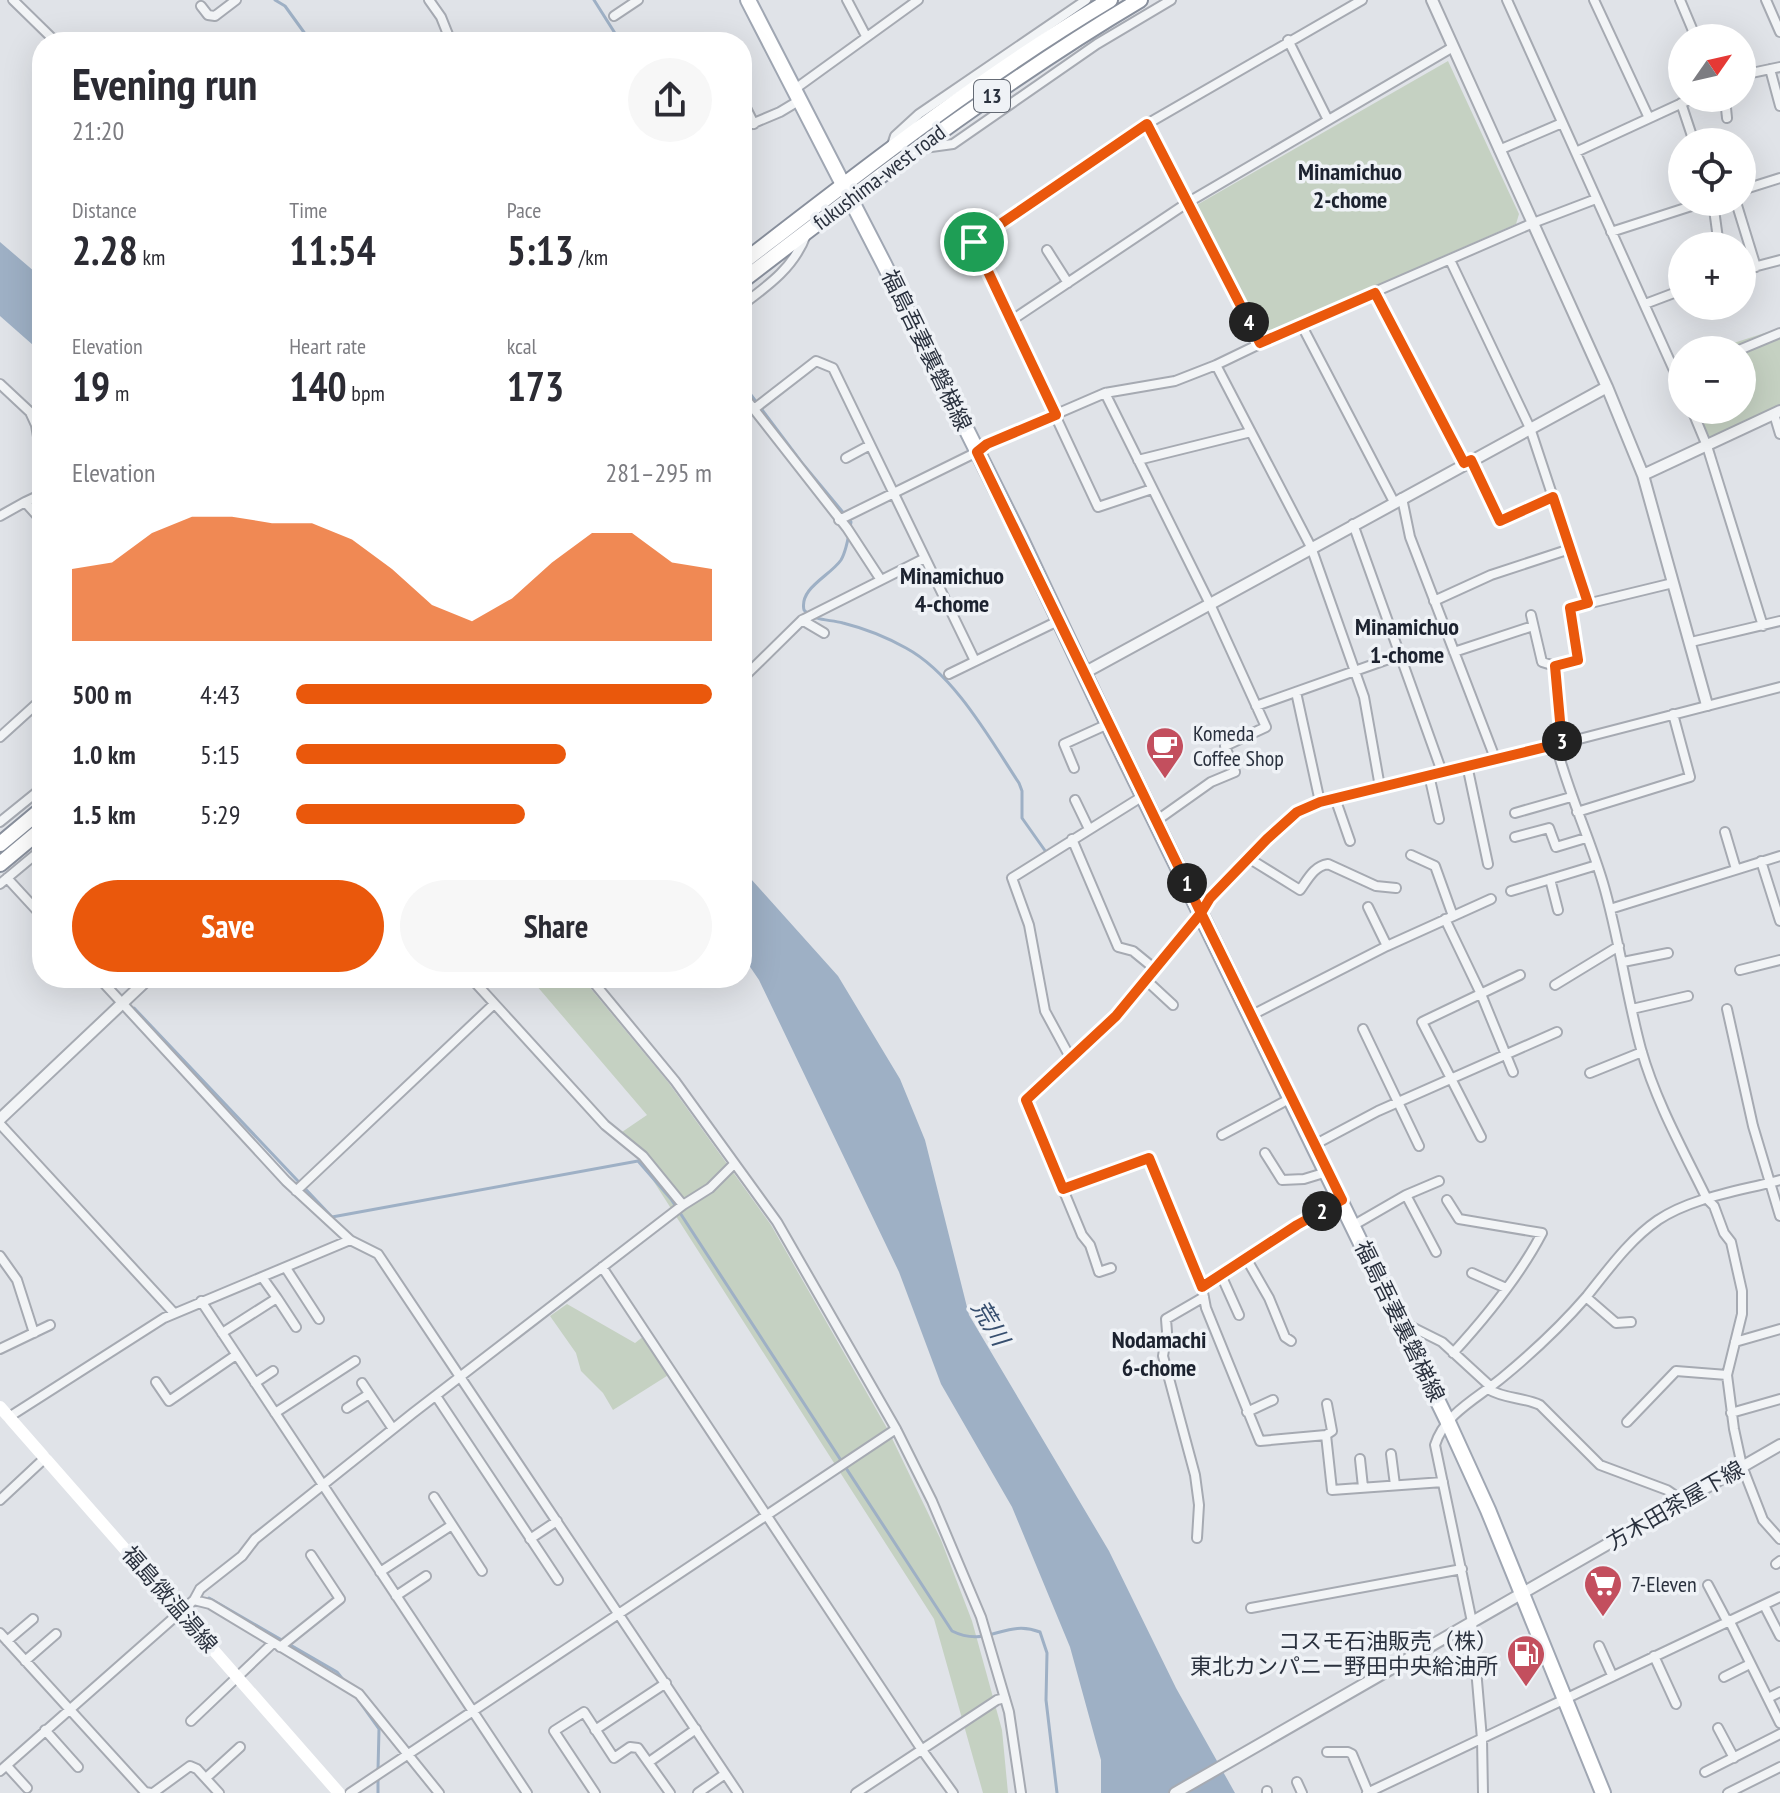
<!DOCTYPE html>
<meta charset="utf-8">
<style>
:root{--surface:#fff;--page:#f7f7f7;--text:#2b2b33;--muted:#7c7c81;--accent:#ea580c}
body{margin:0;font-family:"PT Sans Narrow","Noto Sans JP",sans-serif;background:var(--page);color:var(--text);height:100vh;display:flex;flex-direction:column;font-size:30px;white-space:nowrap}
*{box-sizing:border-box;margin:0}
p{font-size:26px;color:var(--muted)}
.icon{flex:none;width:44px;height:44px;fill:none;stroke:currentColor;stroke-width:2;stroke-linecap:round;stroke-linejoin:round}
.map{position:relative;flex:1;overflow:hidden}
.details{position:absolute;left:32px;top:32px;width:720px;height:956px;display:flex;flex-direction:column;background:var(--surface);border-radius:32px;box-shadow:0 8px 32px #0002}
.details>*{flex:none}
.needle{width:52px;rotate:56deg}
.fabs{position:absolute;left:1668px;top:24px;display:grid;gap:16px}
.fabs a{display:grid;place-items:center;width:88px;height:88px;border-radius:50%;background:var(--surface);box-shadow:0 8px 32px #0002;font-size:40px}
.pin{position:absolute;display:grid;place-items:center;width:68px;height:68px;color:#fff;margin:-34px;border:4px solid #fff;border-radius:50%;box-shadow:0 2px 8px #0007}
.km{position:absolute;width:40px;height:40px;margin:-20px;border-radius:50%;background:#222;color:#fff;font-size:22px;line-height:40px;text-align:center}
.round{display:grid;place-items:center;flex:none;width:84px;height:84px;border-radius:42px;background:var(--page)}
.head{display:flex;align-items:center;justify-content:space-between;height:136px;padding:0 40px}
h1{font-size:44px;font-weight:600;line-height:60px}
.stats{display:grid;grid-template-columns:repeat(3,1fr);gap:12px;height:136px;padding:8px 40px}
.stats div{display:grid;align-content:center}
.stats b{font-size:40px;font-weight:600}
.stats small{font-size:22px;font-weight:400}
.stats p{font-size:22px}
.chart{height:224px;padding:16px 40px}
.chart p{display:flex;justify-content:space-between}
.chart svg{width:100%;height:144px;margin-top:8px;fill:var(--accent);opacity:.7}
.primary-button{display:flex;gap:16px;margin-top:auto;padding:16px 40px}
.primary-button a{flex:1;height:92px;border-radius:48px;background:var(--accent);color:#fff;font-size:32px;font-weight:600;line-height:92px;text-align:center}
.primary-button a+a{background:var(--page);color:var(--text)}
ul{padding:0 40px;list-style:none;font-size:26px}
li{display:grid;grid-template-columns:128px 96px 1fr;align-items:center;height:60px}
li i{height:20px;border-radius:10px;background:var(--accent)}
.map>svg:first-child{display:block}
</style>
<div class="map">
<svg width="1780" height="1793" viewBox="0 0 1780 1793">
<rect width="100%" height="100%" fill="#e0e3e8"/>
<path fill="#c5d1c2" d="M 1448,61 L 1519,214 L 1516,224 L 1271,332 L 1255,321 L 1195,206 Z
M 1780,328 L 1780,417 L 1711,449 L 1694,410 L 1742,410 L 1742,350 L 1712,350 Z
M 530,978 L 582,978 L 668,1082 L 771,1225 L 888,1430 L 941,1540 L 972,1621 L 1002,1730 L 1008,1793 L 983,1793 L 934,1619 L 622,1132 L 647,1115 Z
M 567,1304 L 635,1343 L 644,1336 L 670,1374 L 613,1410 L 603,1393 L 581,1371 L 576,1353 L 550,1316 Z"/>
<path fill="#9eb0c5" d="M 0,242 L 42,278 L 42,353 L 0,316 Z
M 742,869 L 838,976 L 900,1079 L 925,1140 L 969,1315 L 1109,1551 L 1176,1688 L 1235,1793 L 1101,1793 L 1101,1760 L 1070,1647 L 1012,1507 L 941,1384 L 899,1272 L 759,980 L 742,955 Z"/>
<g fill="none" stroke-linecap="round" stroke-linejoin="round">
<path stroke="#9eb0c5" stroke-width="3" d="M 275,0 L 285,6 L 311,42
M 594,0 L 618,38 L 618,42
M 742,383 L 802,463 L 851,522 C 849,534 847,550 841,560 C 830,576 799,588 804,610 C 815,622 829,619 843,623 C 863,628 888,638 906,648 C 954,674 990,739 1019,783 L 1022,791 L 1022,818 L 1046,852
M 134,1008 L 332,1217 L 638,1161 L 671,1199 L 952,1631 C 988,1649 1005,1618 1040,1632 L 1047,1653 L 1046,1700 L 1057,1793
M 209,1598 L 337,1672 L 345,1682
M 354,1694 L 379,1729 L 378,1770
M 378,1793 L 378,1778"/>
<g stroke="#a6aab2" stroke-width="12">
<path id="minor" d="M 13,0 L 56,42
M 429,0 L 441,17 L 451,42
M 847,0 L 866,36
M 1507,0 L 1682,388
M 1594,0 L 1649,118
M 1680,0 L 1696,38
M 1766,0 L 1780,32
M 201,6 L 208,15 L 215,16 L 236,0
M 614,16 L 638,0
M 1288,40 L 1328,120
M 1770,69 L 1780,106
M 1742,75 L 1780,67
M 795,89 L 918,0
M 1725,98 L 1727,118
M 742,100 L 754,124
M 1681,103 L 1694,142
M 1147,124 L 1260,343
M 742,128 L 780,112 L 800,100
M 892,145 L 895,136 L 919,114 L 1086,0
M 924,148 L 953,144 L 1097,44 L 1171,0
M 1499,150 L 1562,123
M 1576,152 L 1693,98
M 1742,190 L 1780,178
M 1713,202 L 1719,246
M 1736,202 L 1756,267
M 1611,232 L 1704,202
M 1047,250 L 1068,283
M 1450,260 L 1530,428 L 1588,603
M 1742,270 L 1780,260
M 1375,293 L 1464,463
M 1645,304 L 1682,290
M 742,305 C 769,285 794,267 806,235
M 1012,320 L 1187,203 L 1453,47
M 1739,350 L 1780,333
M 1216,365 L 1311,547 L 1364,697 L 1380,787
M 0,384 L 30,412 L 36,425 L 42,460
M 1105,393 L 1209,602 L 1266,727 L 1225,746 L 1235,772 L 1211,782 L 1156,821
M 742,394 L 847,528 L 881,580
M 754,409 L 816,361 L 833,368 L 975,661
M 1692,410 L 1707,446 L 1763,626
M 1774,414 L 1780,434
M 846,458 L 870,445
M 1138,460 L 1251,432
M 1471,460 L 1500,521 L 1553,497
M 1152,489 L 1098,507 L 974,242 L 1147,124 L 1362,0
M 42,494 L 25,502 L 42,521
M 1402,498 L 1410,537 L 1495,758
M 1394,502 L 1301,324 L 1533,223 L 1596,199
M 0,516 L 25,502
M 839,520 L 977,452 L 987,444 L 1105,393 L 1175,381 L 1216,365 L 1301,324
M 1353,524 L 1442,772
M 1434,601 L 1491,575 L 1570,549
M 1531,615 L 1542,662 L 1555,666
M 802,620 L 824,633
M 1691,642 L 1780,621
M 1454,652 L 1533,626
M 949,674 L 1058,621
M 745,676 L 802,620 L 925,558
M 1780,687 L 1556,745 C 1568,792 1589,836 1603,883 C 1619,937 1626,994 1641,1049 C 1656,1102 1683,1150 1707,1199 L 1714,1206 L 1724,1233 L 1731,1242 L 1742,1291 L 1742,1314 L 1727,1375 L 1734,1429 L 1742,1466 L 1763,1520 L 1780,1539
M 1296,692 L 1320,802
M 1256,706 L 1400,655
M 0,737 L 42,699
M 1562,743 L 1555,666 L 1578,660 L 1570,608 L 1673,583
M 1467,765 L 1488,864
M 1074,768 L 1064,744 L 1108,724
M 1429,775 L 1439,819
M 1335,798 L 1350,841
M 1075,800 L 1089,829
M 1577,812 L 1690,777 L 1673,714
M 1515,813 L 1571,797
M 0,822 L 42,788
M 1725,832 L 1736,869
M 1515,837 L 1549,828 L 1556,847 L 1586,838
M 1072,839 L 1118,947 L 1133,951 L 1155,969
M 1411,855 L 1435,866 L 1453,916
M 1250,859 L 1300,890 C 1308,879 1314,866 1328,864 L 1376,886 L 1396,888
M 1761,861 L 1780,921
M 7,878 L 42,916
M 1550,879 L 1558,910
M 0,884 L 42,849
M 1511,891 L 1597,865
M 1368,907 L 1387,946
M 1610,909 L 1780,856
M 1445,919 L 1481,994 L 1513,1072
M 1623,962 L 1668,953
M 1740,970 L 1780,960
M 99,978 L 286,1181 L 350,1240 L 378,1254 L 738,1793
M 471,978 L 605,1125 L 643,1156 L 683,1205
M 590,978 L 675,1081 L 777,1222 L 896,1429 L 932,1501 L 981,1617 L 1009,1712 L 1021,1793
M 1146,980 L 1173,1005
M 1555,985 L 1619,946
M 1632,1009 L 1688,996
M 1727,1009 L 1753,1126 L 1780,1216
M 1250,1016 L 1387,946 L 1491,899
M 1363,1029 L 1419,1146
M 1071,1059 L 1045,1011 L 1029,925 L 1012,878 L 1143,796
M 1590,1073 L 1642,1052
M 0,1124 L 174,1313
M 1222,1135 L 1291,1098
M 1481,1137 L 1422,1022 L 1520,975
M 1314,1145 L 1378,1111 L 1557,1032
M 1265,1153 L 1282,1180 L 1304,1179 L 1327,1172
M 1063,1189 L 1149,1158 L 1202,1287 L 1206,1308 L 1260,1441 L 1326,1435 L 1332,1490 L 1443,1482
M 296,1191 L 494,1004
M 1406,1195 L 1436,1252
M 1447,1200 L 1459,1219 L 1542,1233 C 1519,1277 1486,1317 1453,1353
M 1354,1225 L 1406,1195 L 1439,1181
M 0,1256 L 17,1280 L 34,1333
M 1246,1258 L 1269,1298 L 1285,1337 L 1291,1341
M 602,1267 L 922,1750 L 953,1793
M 286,1268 L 319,1319
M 1111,1268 L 1099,1272 L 1090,1245 L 1082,1235 L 1026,1100 L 1116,1016 L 1201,913 L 1210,898 L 1267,839 L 1297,812 L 1320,802 L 1556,745
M 1472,1273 L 1506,1288
M 1221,1275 L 1239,1315
M 1202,1287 L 1297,1225 L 1341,1200
M 1586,1297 L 1616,1323 L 1631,1322
M 277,1298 L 296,1327
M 201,1301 L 527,1793
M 1398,1320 L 1442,1342 L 1491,1387
M 222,1333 L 277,1298 L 262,1277
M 1735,1342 L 1780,1329
M 0,1349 L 50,1325
M 156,1382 L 169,1401 L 236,1355
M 255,1383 L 273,1371
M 362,1383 L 393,1429
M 1488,1389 C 1504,1399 1523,1397 1540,1405 L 1600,1465 L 1667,1490 L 1683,1501
M 436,1396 L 558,1580
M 347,1408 L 369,1394
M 1247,1412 L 1273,1400
M 275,1413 L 355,1361
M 1731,1413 L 1780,1399
M 9,1417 L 164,1318 L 350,1240
M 1627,1422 L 1676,1371 L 1727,1375
M 1326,1435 L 1332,1431 L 1327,1404
M 1391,1454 L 1395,1485
M 1360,1459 L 1363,1487
M 434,1497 L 482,1571
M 0,1500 L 45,1458
M 1197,1538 L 1199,1505 L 1195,1475 L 1163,1356 L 1167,1332 L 1166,1319 L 1204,1297
M 530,1539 L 557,1521
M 1776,1564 L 1780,1561
M 380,1572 L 452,1525
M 1708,1585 L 1727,1621
M 396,1596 L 426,1576
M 194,1600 L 210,1604 L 359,1694 L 439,1793
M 1764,1605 L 1780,1636
M 1251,1608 L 1462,1569
M 1729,1620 L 1780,1723
M 0,1633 L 145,1792 L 151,1793
M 7,1641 L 33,1619
M 1599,1646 L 1612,1675
M 280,1647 L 340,1599 L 311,1555
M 1654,1656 L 1676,1704
M 25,1661 L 56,1634
M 1724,1677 L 1750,1664
M 1768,1698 L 1780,1692
M 191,1721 L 273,1643
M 1718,1728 L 1734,1758
M 45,1730 L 78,1767
M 595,1730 L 666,1683
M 1327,1752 L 1348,1752 L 1352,1754 L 1368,1792
M 649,1762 L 696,1729
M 7,1766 L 27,1788
M 0,1771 L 194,1600 L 200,1589 L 242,1556 L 255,1539 L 413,1413 L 683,1205 L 710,1188 L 734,1164
M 1705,1772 L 1780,1734
M 206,1778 L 240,1747
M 1297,1782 L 1302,1793
M 1267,1791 L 1267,1793
M 153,1793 L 190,1766 L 197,1769 L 219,1793
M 350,1793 L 896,1429
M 595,1793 L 554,1731 L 584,1712 L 614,1758 L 630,1747 L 638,1748 L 670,1793
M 698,1793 L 725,1774
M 856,1793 L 997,1700 L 1005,1698
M 1367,1793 L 1780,1597
M 1483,1793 L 1482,1739 L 1472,1622 L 1435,1445 C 1445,1413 1478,1398 1503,1377 C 1532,1353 1562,1325 1587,1296 C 1608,1270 1629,1240 1658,1220 C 1693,1197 1740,1191 1780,1180
M 1728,1793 L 1780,1767"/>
</g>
<g stroke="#a6aab2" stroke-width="14">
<path id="tertiary" d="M 1432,0 L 1607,387 L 1643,475 L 1707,705
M 1643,475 L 1780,411
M 1084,673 L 1607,387
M 0,1119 L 149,978
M 1175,1793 L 1780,1445"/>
</g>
<g stroke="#a0a7b3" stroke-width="18">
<path id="primary" d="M 748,0 L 884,264 L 1019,535 L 1108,724 L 1447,1420 L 1488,1510 L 1603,1793"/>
</g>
<g stroke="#89909d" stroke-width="18">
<path id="trunk" d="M 742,263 C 860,172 982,76 1110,0
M 742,281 C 871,182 1000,83 1140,0
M 0,844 L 42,809
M 0,864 L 42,829"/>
</g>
<use href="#minor" stroke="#f2f4f6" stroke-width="8"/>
<use href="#tertiary" stroke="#f2f4f6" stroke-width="10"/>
<path stroke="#fff" stroke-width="12" d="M 0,1407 L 339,1793"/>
<use href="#primary" stroke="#fff" stroke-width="14"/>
<use href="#trunk" stroke="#fff" stroke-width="14"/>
</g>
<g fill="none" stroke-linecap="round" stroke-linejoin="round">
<g stroke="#fff" stroke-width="16">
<path id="route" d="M 974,242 L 1056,415 L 987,444 L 977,452 L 1201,913 L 1116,1016 L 1026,1100 L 1063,1189 L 1149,1158 L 1202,1287 L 1297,1225 L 1342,1200 L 1201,913 L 1210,898 L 1267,839 L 1297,812 L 1320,802 L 1562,743 L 1555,666 L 1578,660 L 1570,608 L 1588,603 L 1553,497 L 1500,521 L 1471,460 L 1464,463 L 1375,293 L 1260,343 L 1147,124 L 974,242"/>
</g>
<use href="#route" stroke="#ea580c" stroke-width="10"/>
</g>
<defs>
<g id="cafe-pin" transform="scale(2)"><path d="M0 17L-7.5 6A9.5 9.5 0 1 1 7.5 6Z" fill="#c34f5e" stroke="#eff2f6"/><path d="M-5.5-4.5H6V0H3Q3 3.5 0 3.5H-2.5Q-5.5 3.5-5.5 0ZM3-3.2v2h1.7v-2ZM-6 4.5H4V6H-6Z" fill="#fff"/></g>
<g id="supermarket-pin" transform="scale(2)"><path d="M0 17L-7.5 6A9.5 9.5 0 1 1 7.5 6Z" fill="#c34f5e" stroke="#eff2f6"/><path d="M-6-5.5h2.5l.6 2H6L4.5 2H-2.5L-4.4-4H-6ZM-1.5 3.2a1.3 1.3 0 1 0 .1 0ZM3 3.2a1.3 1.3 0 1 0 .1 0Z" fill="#fff"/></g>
<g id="fuel-pin" transform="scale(2)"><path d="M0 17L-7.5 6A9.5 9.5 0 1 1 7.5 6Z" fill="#c34f5e" stroke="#eff2f6"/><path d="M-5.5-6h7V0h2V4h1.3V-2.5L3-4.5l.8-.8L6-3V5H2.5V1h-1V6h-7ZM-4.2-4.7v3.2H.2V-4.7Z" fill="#fff"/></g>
</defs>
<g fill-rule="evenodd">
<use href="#cafe-pin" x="1165" y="746"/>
<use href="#supermarket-pin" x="1603" y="1584"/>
<use href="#fuel-pin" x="1526" y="1654"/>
</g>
<g text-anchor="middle" stroke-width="7" stroke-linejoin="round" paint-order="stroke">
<rect fill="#eff2f6" stroke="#656b75" stroke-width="2" x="974" y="80" width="36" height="32" rx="6"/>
<g font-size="20" font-weight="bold" fill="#2a313e">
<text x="992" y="103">13</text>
</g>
<g font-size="22" fill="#2a313e" stroke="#eff2f6">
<text transform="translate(879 177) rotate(-37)" y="8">fukushima-west road</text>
<text transform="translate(927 350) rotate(64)" y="8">福島吾妻裏磐梯線</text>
<text transform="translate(1400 1321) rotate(64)" y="8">福島吾妻裏磐梯線</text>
<text transform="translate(1675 1505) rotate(-30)" y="8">方木田茶屋下線</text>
<text transform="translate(170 1599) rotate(49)" y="8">福島微温湯線</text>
</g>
<g font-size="22" fill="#2a313e" stroke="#eff2f6" text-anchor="start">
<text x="1193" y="741">Komeda<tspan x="1193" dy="25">Coffee Shop</tspan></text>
<text x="1631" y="1592">7-Eleven</text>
<text x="1498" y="1649" text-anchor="end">コスモ石油販売（株）<tspan x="1498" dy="25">東北カンパニー野田中央給油所</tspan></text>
</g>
<g font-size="24" font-weight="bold" fill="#1c222f" stroke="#eff2f6">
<text x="1350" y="180">Minamichuo<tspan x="1350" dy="28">2-chome</tspan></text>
<text x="952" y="584">Minamichuo<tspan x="952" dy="28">4-chome</tspan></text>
<text x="1407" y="635">Minamichuo<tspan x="1407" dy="28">1-chome</tspan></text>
<text x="1159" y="1348">Nodamachi<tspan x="1159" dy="28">6-chome</tspan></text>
</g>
<g font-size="24" font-style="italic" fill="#374f6f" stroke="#eff2f6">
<text transform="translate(990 1323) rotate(59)" y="8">荒川</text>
</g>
</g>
</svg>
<div class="fabs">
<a><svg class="needle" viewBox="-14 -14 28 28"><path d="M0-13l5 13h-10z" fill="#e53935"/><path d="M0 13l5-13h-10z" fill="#7c7c81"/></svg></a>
<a><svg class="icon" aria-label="locate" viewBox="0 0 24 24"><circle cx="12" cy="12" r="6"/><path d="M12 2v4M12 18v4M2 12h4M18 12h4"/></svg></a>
<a>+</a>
<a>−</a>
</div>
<div class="pin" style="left:974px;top:242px;background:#1e9e55"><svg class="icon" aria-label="arrive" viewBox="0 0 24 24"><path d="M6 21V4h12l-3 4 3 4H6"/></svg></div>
<b class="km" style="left:1187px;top:883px">1</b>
<b class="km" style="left:1322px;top:1211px">2</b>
<b class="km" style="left:1562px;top:741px">3</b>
<b class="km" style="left:1249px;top:322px">4</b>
<section class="details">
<div class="head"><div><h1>Evening run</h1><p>21:20</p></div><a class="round"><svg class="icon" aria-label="share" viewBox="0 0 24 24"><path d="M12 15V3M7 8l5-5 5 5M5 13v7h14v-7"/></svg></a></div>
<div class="stats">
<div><p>Distance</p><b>2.28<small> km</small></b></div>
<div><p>Time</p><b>11:54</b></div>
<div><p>Pace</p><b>5:13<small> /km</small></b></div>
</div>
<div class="stats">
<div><p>Elevation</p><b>19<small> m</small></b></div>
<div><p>Heart rate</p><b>140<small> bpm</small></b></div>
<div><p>kcal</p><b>173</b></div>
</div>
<div class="chart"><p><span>Elevation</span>281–295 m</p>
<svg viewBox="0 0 160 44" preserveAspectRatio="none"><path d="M0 44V22L10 20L20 11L30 6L40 6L50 8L60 8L70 13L80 22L90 33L100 38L110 31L120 20L130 11L140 11L150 20L160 22V44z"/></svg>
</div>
<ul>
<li><b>500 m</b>4:43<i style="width:100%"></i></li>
<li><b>1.0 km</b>5:15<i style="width:65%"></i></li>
<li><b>1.5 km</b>5:29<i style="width:55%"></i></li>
</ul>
<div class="primary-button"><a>Save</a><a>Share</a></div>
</section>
</div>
